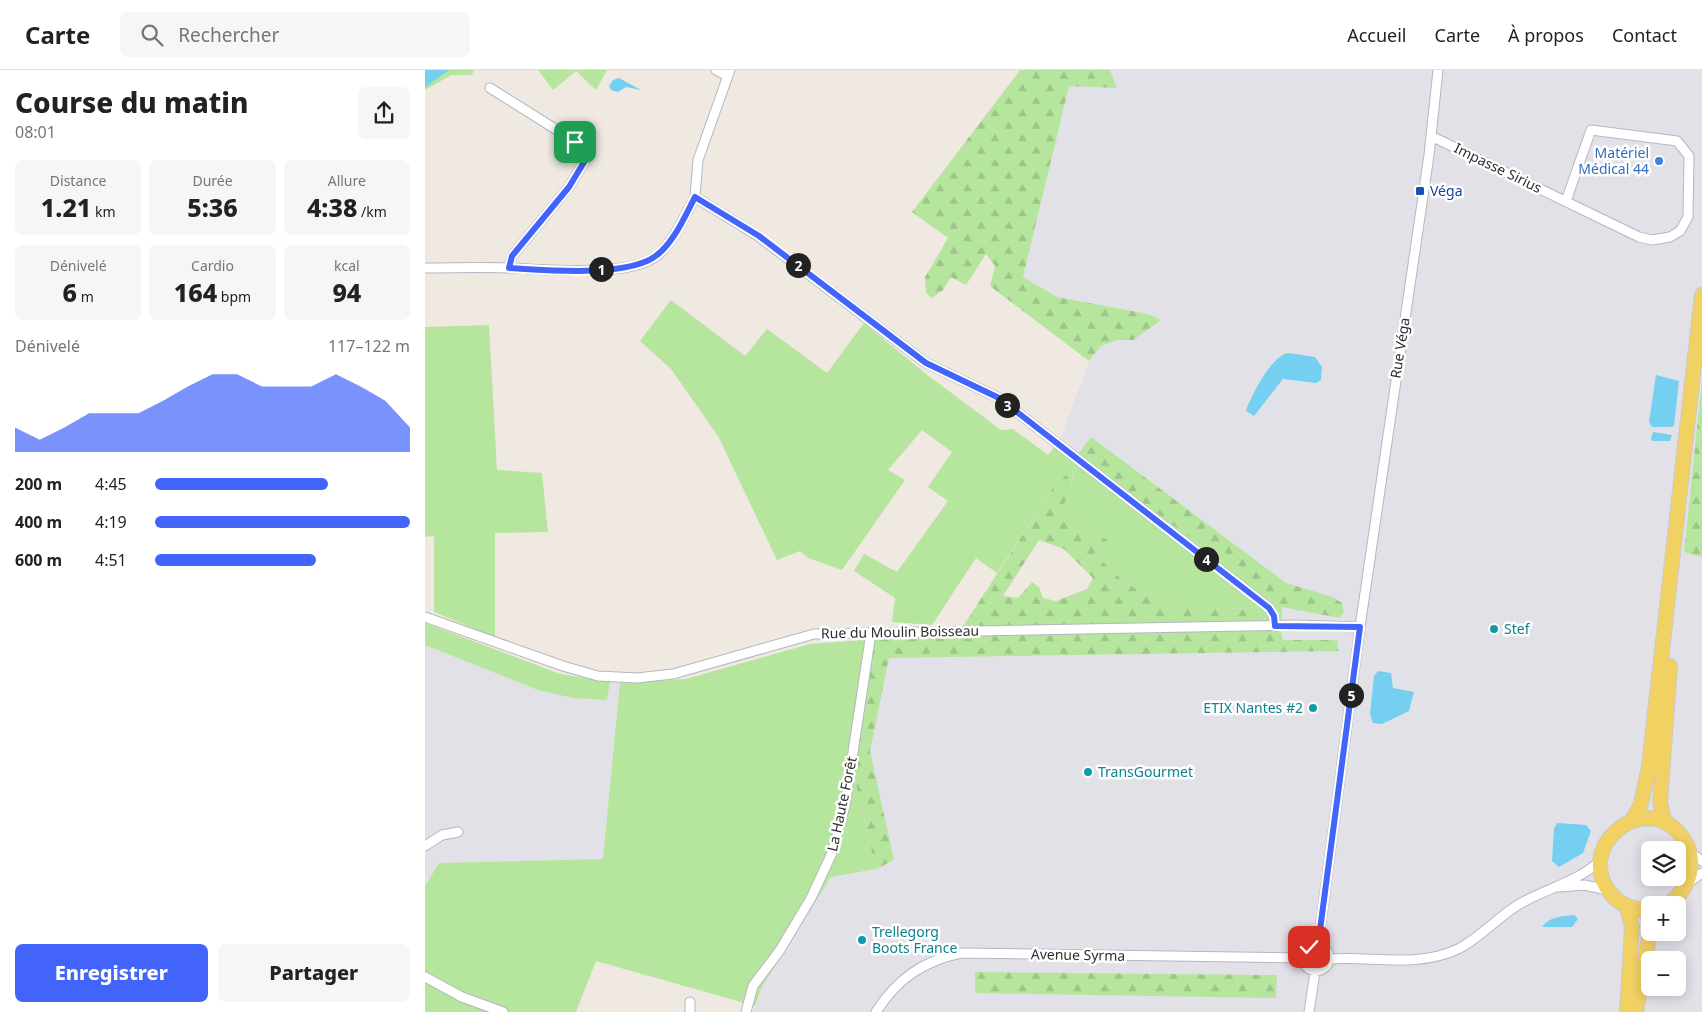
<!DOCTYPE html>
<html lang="fr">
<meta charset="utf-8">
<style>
:root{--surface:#fff;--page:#f6f6f6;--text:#222;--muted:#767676;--line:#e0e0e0;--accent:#4264fb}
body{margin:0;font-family:"Noto Sans",sans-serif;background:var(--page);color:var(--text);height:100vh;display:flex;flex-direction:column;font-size:19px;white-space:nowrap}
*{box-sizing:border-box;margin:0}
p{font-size:16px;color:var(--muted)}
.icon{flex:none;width:28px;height:28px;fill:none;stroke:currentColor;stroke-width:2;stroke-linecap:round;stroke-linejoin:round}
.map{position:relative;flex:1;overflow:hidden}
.panel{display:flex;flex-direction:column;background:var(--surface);width:425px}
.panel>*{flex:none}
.fabs{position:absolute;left:1216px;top:771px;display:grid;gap:10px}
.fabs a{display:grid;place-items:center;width:45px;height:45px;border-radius:8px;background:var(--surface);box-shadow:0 2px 12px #0003;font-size:25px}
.pin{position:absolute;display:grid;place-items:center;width:42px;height:42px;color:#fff;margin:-21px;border-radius:10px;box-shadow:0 2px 8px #0006}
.km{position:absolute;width:25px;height:25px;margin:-12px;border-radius:50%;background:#222;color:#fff;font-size:14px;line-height:25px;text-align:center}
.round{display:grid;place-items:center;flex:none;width:52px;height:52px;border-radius:8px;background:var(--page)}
.overview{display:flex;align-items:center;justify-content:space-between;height:85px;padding:0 15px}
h1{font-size:28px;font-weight:800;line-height:38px}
.figures{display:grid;grid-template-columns:repeat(3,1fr);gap:8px;height:85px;padding:5px 15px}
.figures div{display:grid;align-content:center;border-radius:8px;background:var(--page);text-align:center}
.figures b{font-size:25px;font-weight:800}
.figures small{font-size:14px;font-weight:400}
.figures p{font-size:14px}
.chart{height:140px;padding:10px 15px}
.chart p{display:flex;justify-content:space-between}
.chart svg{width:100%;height:90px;margin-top:5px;fill:var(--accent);opacity:.7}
.primary-button{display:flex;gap:10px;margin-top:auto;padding:10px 15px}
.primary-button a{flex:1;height:58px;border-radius:8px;background:var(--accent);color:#fff;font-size:20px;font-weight:800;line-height:58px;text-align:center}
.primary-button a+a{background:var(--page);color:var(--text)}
ul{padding:0 15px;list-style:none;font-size:16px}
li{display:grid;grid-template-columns:80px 60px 1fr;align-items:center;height:38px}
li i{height:12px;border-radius:6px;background:var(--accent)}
header{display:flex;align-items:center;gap:30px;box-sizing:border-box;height:70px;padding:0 25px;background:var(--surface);border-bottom:1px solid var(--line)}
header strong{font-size:24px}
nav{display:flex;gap:28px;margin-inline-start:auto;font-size:18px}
.search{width:350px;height:45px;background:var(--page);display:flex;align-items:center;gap:12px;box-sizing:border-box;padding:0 18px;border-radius:8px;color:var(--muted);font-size:19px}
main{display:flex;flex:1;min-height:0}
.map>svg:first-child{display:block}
</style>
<header>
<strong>Carte</strong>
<div class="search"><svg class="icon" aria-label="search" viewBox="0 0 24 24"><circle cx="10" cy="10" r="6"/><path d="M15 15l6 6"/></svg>Rechercher</div>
<nav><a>Accueil</a><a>Carte</a><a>À propos</a><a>Contact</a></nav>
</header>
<main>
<section class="panel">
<div class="overview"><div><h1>Course du matin</h1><p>08:01</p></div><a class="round"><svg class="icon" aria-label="share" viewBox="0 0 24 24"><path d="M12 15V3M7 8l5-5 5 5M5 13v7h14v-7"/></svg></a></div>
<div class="figures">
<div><p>Distance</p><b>1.21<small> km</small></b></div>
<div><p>Durée</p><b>5:36</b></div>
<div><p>Allure</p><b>4:38<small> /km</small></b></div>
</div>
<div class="figures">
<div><p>Dénivelé</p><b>6<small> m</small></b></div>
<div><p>Cardio</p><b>164<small> bpm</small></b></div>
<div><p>kcal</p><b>94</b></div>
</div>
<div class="chart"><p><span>Dénivelé</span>117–122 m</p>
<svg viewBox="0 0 160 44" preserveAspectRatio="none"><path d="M0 44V32L10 38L20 32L30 25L40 25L50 25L60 19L70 12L80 6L90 6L100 12L110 12L120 12L130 6L140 12L150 19L160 32V44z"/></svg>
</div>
<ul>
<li><b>200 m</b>4:45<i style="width:68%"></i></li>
<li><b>400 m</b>4:19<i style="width:100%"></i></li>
<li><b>600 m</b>4:51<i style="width:63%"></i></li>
</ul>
<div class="primary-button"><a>Enregistrer</a><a>Partager</a></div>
</section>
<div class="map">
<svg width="1277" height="942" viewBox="0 0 1277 942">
<defs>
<pattern id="forest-firs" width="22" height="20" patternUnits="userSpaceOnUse" patternTransform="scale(1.25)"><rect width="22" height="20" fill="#b6e59e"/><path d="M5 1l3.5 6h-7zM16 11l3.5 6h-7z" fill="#9dc588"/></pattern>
</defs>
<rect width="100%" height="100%" fill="#efe9e1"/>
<path fill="#e3e1e8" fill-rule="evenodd" d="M 685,0 L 1277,0 L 1277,942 L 328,942 L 337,917 L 406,807 L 451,799 L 469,790 L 444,681 L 464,588 L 850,582 L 857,537 L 635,370 L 664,291 L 676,276 L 693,270 L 708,269 L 736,250 L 723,244 L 632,227 L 597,207 L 644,15 L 692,18 ZM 1225,780 L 1252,780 L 1252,808 L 1225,808 ZM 1225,835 L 1252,835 L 1252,862 L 1225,862 ZM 1225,890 L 1252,890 L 1252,918 L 1225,918 Z
M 0,575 L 39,589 L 182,630 L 185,612 L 195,612 L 178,789 L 14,793 L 0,816 Z"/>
<path fill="#b6e59e" d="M 0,0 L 49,0 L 47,5 L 26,5 L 0,20 Z
M 113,0 L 182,0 L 171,20 L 151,1 L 128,20 Z
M 246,230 L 320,286 L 342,259 L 402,303 L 439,253 L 501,304 L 576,360 L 588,359 L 623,385 L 635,370 L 857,537 L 856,562 L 836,547 L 833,537 C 769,543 720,540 675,488 L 683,470 L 634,442 L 646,423 L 648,399 L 628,418 L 572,503 L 551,488 L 507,555 L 467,552 L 470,528 L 429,501 L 439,484 L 472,502 L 523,431 L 503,417 L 527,382 L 497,360 L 463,400 L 480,410 L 417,500 L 383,488 L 375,481 L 352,490 L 293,366 L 246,299 L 215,271 Z
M 64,255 L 72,400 L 117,403 L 123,462 L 70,463 L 70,567 L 9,542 L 9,466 L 0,467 L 0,257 Z
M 0,553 L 135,604 L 185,612 L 182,630 L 148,628 L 113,620 L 0,575 Z
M 450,569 L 428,702 L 451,799 L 406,807 L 337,917 L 330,936 L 171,891 L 151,942 L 0,942 L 0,816 L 14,793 L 178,789 L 195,612 L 261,609 L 385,574 Z"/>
<path fill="url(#forest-firs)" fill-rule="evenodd" d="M 595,0 L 685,0 L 692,18 L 644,16 L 598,207 L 632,227 L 723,244 L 736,250 L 708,270 L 693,270 L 676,276 L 664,291 L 565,216 L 570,196 L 561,184 L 541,215 L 526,207 L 518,220 L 507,228 L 501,223 L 500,207 L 523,168 L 487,142 Z
M 1277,310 L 1277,487 L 1259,482 Z
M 666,367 L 861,513 L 908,527 L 917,533 L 919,542 L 915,548 L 857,537 L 653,384 Z
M 648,398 L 646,423 L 634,442 L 683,470 L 675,488 C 720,540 769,543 833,537 L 836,547 L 856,562 L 858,570 L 912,570 L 913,581 L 464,588 L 445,681 L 469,790 L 451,799 L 428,702 L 450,569 L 531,567 L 628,418 ZM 614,470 L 639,479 L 668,508 L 662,519 L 631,531 L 618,528 L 614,517 L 607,512 L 593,528 L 578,526 Z
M 550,902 L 852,905 L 851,928 L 550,923 Z"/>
<path fill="#75cff0" d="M 0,0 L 24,0 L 0,17 Z
M 194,8 L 216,20 L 201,17 L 193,22 L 186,20 L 184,16 L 188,10 Z
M 863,283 L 890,287 L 897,297 L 896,310 L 891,313 L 858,309 L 829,346 L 821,341 C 826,326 847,285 863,283 Z
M 1231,305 L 1254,311 L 1249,356 L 1246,357 L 1227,357 L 1224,352 Z
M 1228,362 L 1247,365 L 1245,371 L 1228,371 L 1226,369 Z
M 953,601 L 966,603 L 968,618 L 989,622 L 984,641 L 957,654 L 948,653 L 945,644 L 949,606 Z
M 1132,753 L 1161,755 L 1166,761 L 1158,783 L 1134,797 L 1127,791 L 1129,759 Z
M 1149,845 L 1153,849 L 1147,857 L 1117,857 C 1123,847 1138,846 1149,845 Z"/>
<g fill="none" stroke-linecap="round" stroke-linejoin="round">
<g stroke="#b4b7c1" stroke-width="11">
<path id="minor" d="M 291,0 L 303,6
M 65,18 L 151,72 L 161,74 L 164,84 L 144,117 L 87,186 L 84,198
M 1006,66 L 1214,167 L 1227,170 L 1245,167 L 1255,161 L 1263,147 L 1264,86 L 1252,71 L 1166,60 L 1141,131
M 270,127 L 273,90 L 305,0
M 0,198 C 28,198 56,197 84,198 C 119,199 206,208 233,185 C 249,170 260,146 270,127 L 333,166 L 501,293 L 574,328 L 844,538 L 849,547 L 850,556
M 0,547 L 138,596 L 173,606 L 212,608 L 248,604 L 389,564 L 870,555 L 935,557
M 0,776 L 17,765 L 33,762
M 1265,782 L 1277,791
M 1263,813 L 1277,803
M 1134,817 L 1159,815 L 1183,820
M878 888a13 13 0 1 1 26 0a13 13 0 1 1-26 0Z
M 893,875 L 935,557 L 1004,85 L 1013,0
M 904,889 C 947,886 993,898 1033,879 C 1057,867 1074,845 1098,832 C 1124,818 1153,811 1175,791
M 0,907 L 37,927 L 78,942
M 265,942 L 265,932
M 321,942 L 328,916 L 355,880 L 386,828 L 407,783 L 420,735 L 446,563
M 451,942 C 472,909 498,891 536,883 L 877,888
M 884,942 L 890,902"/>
</g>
<g stroke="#c9c9c9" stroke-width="16">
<path id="primary" d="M 1207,751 L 1216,734 L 1224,696 L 1277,225
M 1239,752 L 1235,731 L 1245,596
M 1202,837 L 1207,857 L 1202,942
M 1225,840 C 1210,841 1197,836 1187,825 C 1147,780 1216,720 1254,763 C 1275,787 1267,818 1242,835
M 1211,942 L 1225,861"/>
</g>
<use href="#minor" stroke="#fff" stroke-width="9"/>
<use href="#primary" stroke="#f2d163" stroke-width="14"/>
</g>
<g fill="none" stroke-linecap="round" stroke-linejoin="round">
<g stroke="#fff" stroke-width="10">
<path id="route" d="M 150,72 L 161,74 L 164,84 L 144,117 L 87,186 L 84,198 C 120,200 204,208 232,185 C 249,172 260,146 270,127 L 334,166 L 501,293 L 574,328 L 844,538 L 849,546 L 850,556 L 935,557 L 893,875 L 884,877"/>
</g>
<use href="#route" stroke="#4264fb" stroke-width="6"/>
</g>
<circle fill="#3f7fe0" stroke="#fff" stroke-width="2" cx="1234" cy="91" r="5"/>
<rect fill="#1a4fb4" stroke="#fff" stroke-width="2" x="990" y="116" width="10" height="10" rx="2.5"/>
<g fill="#0f9aa8" stroke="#fff" stroke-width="2">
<circle cx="1069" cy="559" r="5"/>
<circle cx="888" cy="638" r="5"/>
<circle cx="663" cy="702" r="5"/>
<circle cx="437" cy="870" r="5"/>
</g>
<g text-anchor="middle" stroke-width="5" stroke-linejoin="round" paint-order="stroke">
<g font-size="14" fill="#366cbe" stroke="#fff" text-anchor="end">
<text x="1224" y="88">Matériel<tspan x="1224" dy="16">Médical 44</tspan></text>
</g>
<g font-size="14" fill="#2e2e2e" stroke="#fff">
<text transform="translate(1073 98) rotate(26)" y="5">Impasse Sirius</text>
<text transform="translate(975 278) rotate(-81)" y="5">Rue Véga</text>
<text transform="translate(475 562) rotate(-1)" y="5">Rue du Moulin Boisseau</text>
<text transform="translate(417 734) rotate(-78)" y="5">La Haute Forêt</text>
<text transform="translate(653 885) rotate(1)" y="5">Avenue Syrma</text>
</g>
<g font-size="14" fill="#164399" stroke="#fff" text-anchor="start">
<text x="1005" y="126">Véga</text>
</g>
<g font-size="14" fill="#0d838f" stroke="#fff" text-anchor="start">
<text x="1079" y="564">Stef</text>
<text x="878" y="643" text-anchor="end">ETIX Nantes #2</text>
<text x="673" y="707">TransGourmet</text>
<text x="447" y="867">Trellegorg<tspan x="447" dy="16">Boots France</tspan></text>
</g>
</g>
</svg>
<div class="fabs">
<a><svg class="icon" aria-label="layers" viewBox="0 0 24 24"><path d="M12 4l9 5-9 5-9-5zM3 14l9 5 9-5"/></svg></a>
<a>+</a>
<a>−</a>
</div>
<div class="pin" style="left:150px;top:72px;background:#1e9e55"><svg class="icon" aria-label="arrive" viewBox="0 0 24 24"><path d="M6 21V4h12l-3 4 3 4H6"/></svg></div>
<div class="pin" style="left:884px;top:877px;background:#d93025"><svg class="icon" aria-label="check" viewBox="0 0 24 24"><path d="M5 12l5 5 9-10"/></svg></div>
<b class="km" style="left:176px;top:199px">1</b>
<b class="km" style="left:373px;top:195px">2</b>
<b class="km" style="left:582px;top:335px">3</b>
<b class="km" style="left:781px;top:489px">4</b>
<b class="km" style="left:926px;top:625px">5</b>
</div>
</main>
